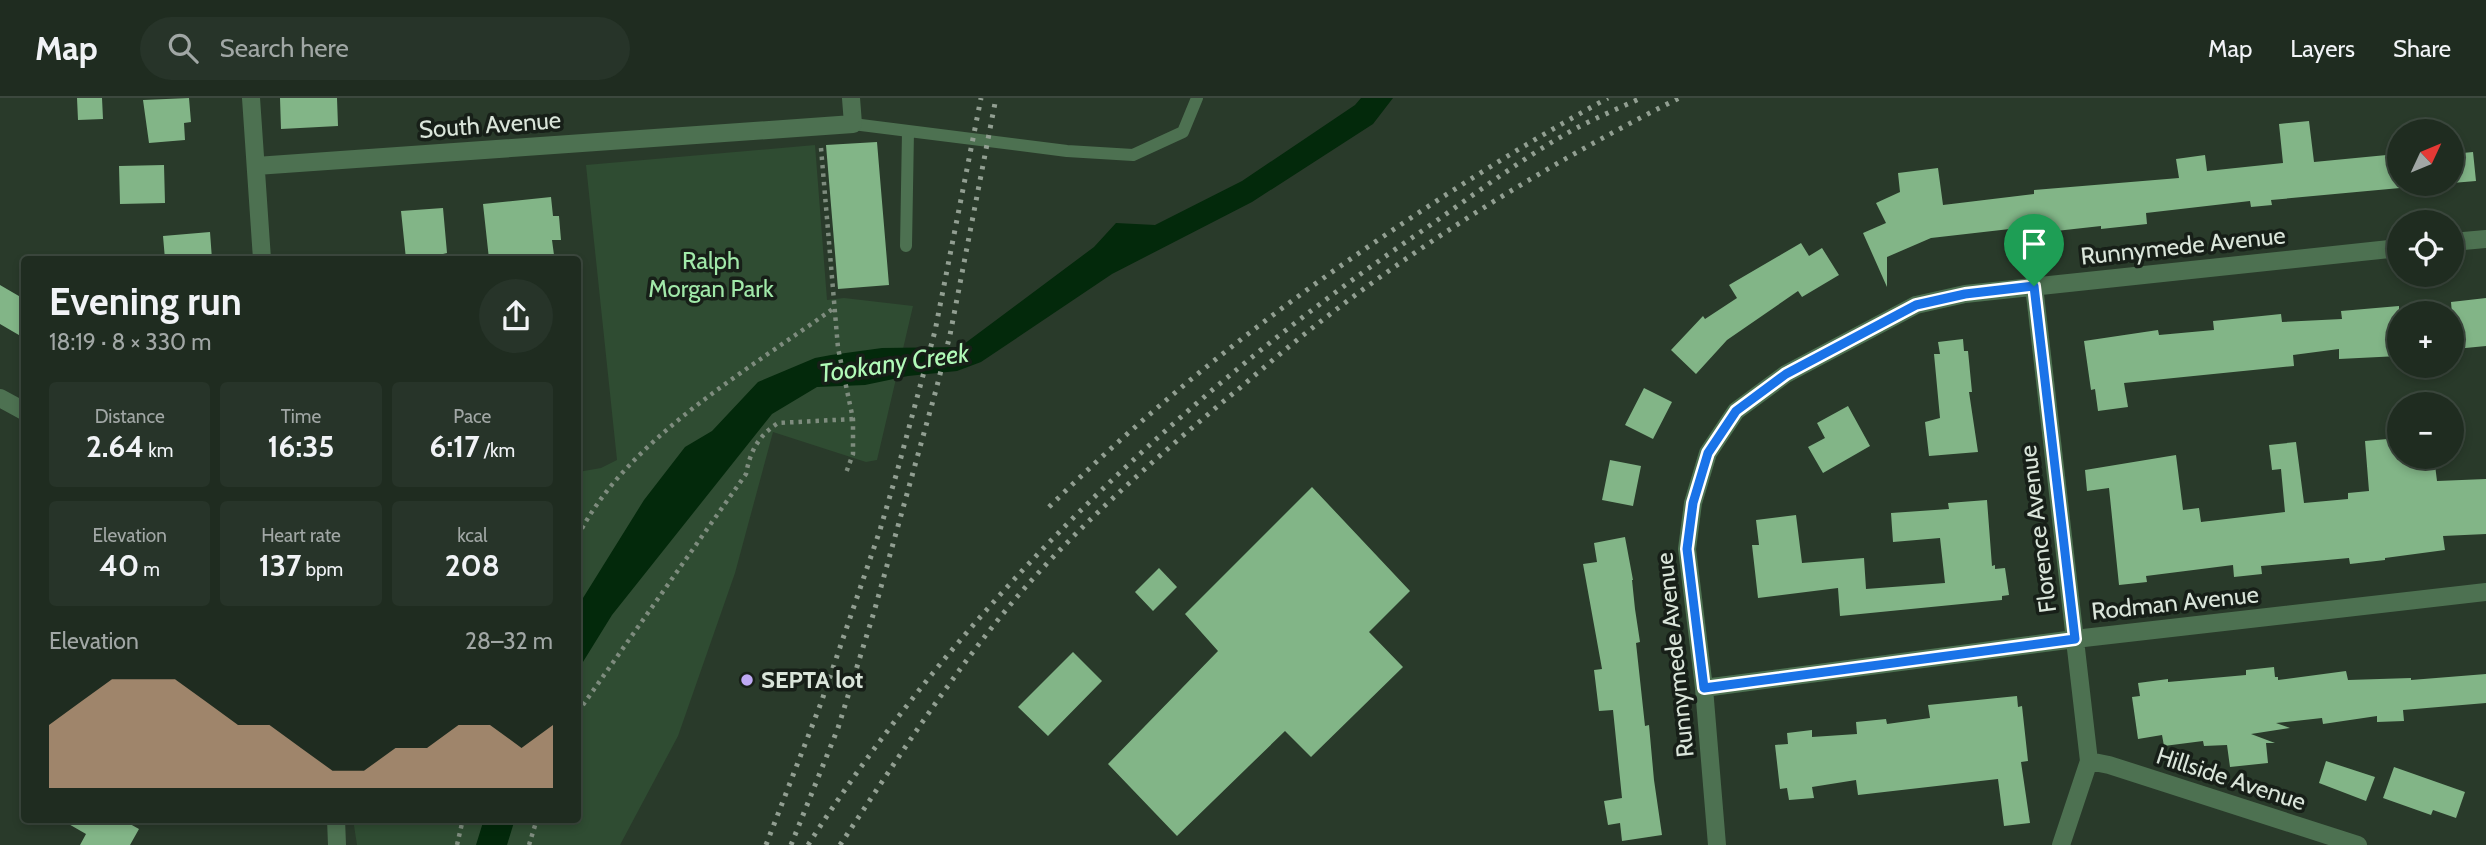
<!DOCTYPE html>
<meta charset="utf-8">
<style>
:root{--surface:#1f2c20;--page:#273429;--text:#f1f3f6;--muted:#a1a7a5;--line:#3c483e;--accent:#d6ab8b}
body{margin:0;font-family:Cabin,sans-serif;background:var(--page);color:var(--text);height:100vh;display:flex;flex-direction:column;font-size:26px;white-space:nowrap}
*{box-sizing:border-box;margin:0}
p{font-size:23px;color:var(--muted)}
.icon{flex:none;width:38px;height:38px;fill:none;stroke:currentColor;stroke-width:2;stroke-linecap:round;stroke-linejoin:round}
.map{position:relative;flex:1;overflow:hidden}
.side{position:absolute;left:21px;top:158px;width:560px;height:567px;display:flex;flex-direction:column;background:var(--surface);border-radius:7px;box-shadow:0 4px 10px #0003,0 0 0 2px var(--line)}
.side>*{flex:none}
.needle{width:46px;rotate:46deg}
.controls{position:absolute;left:2387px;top:21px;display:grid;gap:14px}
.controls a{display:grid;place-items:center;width:77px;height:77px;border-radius:50%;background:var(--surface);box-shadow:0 4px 10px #0003,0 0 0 2px var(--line);font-size:35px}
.pin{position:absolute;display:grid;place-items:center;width:60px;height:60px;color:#fff;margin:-72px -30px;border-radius:50% 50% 50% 0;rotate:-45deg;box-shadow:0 0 7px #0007}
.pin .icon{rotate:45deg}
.round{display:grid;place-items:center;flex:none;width:74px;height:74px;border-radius:37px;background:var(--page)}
.head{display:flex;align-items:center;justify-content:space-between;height:119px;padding:0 28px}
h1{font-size:38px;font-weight:800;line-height:52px}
.stats{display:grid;grid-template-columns:repeat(3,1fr);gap:10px;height:119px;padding:7px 28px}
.stats div{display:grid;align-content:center;border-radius:7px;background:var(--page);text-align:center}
.stats b{font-size:30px;font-weight:800}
.stats small{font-size:19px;font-weight:400}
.stats p{font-size:19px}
.chart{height:196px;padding:14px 28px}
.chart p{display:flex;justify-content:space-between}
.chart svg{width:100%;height:126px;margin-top:7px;fill:var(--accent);opacity:.7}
header{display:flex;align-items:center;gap:42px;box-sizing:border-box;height:98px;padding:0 35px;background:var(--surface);border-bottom:2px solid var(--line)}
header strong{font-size:33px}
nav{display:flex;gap:38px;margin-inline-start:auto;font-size:24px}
.search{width:490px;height:63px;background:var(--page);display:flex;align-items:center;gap:18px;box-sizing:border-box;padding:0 24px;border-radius:38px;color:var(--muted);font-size:26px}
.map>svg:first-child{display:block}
</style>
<header>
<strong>Map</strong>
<div class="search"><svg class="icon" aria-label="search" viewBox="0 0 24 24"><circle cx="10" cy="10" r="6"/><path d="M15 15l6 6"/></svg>Search here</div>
<nav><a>Map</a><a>Layers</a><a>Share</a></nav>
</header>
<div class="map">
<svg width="2486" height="747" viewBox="0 0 2486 747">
<rect width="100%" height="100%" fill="#293a2a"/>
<path fill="#2f4c32" d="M 815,47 L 827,202 L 844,200 L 913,208 L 877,362 L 866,364 L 773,334 L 735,475 L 678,638 L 620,747 L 357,747 L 353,721 L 578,721 L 578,374 L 601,370 L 617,362 L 586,67 Z"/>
<path fill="#03290b" d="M 1361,0 L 1393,0 L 1373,26 L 1252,104 L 1112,176 L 981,264 L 957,273 L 908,278 L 865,287 L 817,289 L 772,316 L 612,517 L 578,572 L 578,508 L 644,402 L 685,349 L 712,333 L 758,284 L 815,260 L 831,257 L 882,250 L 960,249 L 1094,149 L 1116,125 L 1155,127 L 1242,83 L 1355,7 Z
M 484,721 L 515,721 L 507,747 L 476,747 Z"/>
<path fill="#82b587" d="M 77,0 L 102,0 L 103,21 L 78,22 Z
M 189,0 L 191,24 L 184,25 L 185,42 L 149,45 L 143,2 Z
M 280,0 L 337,0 L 338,28 L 281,31 Z
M 2309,23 L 2314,64 L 2397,56 L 2400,90 L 2271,102 L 2272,107 L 2251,109 L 2250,103 L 2146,115 L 2147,126 L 2101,131 L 2101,128 L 2038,135 L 2037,128 L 1931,140 L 1887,159 L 1887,189 L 1863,135 L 1886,125 L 1876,105 L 1900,94 L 1898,75 L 1938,70 L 1943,107 L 2034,96 L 2034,92 L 2179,80 L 2176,61 L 2205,57 L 2207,73 L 2283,65 L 2279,26 Z
M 877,44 L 889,187 L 838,191 L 826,47 Z
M 2473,54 L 2476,83 L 2452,85 L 2452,56 Z
M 164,67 L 165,105 L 120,106 L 119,68 Z
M 551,99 L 553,118 L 559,118 L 561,142 L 552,142 L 554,157 L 523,161 L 489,161 L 483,106 Z
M 443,110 L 447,155 L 443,156 L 444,161 L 406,161 L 401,113 Z
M 210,134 L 212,161 L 165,161 L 163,138 Z
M 1801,145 L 1809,158 L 1822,150 L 1839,177 L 1802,199 L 1798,193 L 1727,242 L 1696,276 L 1671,252 L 1703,218 L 1705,221 L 1737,200 L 1729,187 Z
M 0,187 L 24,201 L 24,240 L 0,226 Z
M 2486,200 L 2486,248 L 2455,251 L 2451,204 Z
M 2399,208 L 2399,258 L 2339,261 L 2339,251 L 2293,257 L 2294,268 L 2124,285 L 2128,309 L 2098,313 L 2095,291 L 2091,292 L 2084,243 L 2158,232 L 2159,237 L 2214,232 L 2213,223 L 2281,216 L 2282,224 L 2342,221 L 2341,213 Z
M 1963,241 L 1964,253 L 1968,253 L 1972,294 L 1969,294 L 1978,354 L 1929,358 L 1925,324 L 1940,320 L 1934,256 L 1940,256 L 1938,244 Z
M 1644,290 L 1672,304 L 1653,341 L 1625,327 Z
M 1848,308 L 1870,348 L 1823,375 L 1808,349 L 1825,340 L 1817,325 Z
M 2399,340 L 2399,359 L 2413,359 L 2414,369 L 2435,367 L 2437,383 L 2486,381 L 2486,436 L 2443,438 L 2445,452 L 2385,460 L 2385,462 L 2350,466 L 2349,460 L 2261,468 L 2262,476 L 2234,479 L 2233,467 L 2146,478 L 2147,484 L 2119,487 L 2109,390 L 2087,393 L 2085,372 L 2176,357 L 2183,412 L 2199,410 L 2201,424 L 2285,414 L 2281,371 L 2272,372 L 2269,347 L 2296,344 L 2304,405 L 2348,401 L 2348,395 L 2369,393 L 2365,343 Z
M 1610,362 L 1641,368 L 1633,408 L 1602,402 Z
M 1312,389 L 1410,493 L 1369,534 L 1403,569 L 1311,659 L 1285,633 L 1177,738 L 1108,666 L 1218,553 L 1185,516 Z
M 1987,402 L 1992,468 L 1995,467 L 1995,471 L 2005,470 L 2009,497 L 2002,498 L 2002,502 L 1840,518 L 1838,490 L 1758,500 L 1752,447 L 1759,447 L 1756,422 L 1796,417 L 1802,465 L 1864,460 L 1866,491 L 1945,485 L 1940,440 L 1893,444 L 1891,415 L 1949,411 L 1948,405 Z
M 1625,439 L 1633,482 L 1632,482 L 1635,511 L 1640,544 L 1636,545 L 1645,628 L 1649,627 L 1654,682 L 1662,737 L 1622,743 L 1620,725 L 1608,727 L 1604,703 L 1622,700 L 1613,612 L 1599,613 L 1594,572 L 1602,571 L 1583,466 L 1597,464 L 1594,445 Z
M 1159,470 L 1177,489 L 1153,513 L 1135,494 Z
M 1073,554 L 1102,583 L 1048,638 L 1018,609 Z
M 2274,569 L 2275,579 L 2278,579 L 2278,582 L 2346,573 L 2348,582 L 2411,580 L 2411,582 L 2486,576 L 2486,605 L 2403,612 L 2404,623 L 2377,624 L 2377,618 L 2323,626 L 2322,620 L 2276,625 L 2290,630 L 2251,636 L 2275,645 L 2266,645 L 2268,665 L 2230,669 L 2227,647 L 2204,648 L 2203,643 L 2164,648 L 2162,637 L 2138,641 L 2132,599 L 2140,598 L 2138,585 L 2168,581 L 2168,584 L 2246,577 L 2246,572 Z
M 2017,598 L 2018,609 L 2022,608 L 2028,663 L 2021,664 L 2030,725 L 2004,728 L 1998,681 L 1858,697 L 1856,682 L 1812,689 L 1814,700 L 1789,702 L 1787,690 L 1780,691 L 1775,647 L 1788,646 L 1787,635 L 1812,632 L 1812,639 L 1857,636 L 1856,624 L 1886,621 L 1887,626 L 1930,620 L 1928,607 Z
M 2326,663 L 2375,679 L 2366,703 L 2319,685 Z
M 2394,669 L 2465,694 L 2456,720 L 2433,712 L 2431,717 L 2383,700 Z
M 60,721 L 121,721 L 139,731 L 130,747 L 80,747 L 86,736 Z"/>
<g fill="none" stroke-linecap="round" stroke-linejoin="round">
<path stroke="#7e8c7e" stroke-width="4.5" stroke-dasharray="3.5 5" stroke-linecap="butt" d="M 821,50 L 838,250 L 853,321 L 853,356 L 846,375
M 578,438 C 626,342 748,272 834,210
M 578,614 L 746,376 C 750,354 758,338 778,325 L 853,321
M 457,747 L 463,721
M 529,747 L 537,721"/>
<path stroke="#4d7151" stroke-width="12" d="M 853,26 L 1067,53 L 1133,57 L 1183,34 L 1197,0
M 906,148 L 908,33"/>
<path stroke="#4d7151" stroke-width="18" d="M 251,0 L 262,161
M 256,68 L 853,26 L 851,0
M 2452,144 L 2486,141
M 2034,188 L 2089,663 L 2061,747
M 0,300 L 24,313
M 1704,590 L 2075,541 L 2486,494
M 2089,663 L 2109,667 L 2358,747
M 336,721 L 337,747
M 1717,747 L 1704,590 L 1687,451 L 1693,405 L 1708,355 L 1736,313 L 1786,276 L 1916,207 L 1965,196 L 2399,150"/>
<path stroke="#929f92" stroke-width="5" stroke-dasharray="3.5 7" stroke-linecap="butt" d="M 1049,409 C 1152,308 1259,223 1378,142 C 1453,91 1529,43 1608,0
M 766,747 L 821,605 L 880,432 L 897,374 L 935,233 L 981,0
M 791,747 L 838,630 L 874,514 L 936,292 L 950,237 L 996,0
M 808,747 C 964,504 1176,302 1413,139 C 1463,105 1512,67 1564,37 C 1588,23 1615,12 1641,0
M 840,747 C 896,663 951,577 1016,500 C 1076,430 1149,366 1219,307 C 1250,282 1280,255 1311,231 C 1425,141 1550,65 1679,0"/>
</g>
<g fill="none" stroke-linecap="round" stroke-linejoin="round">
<g stroke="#fff" stroke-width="14">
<path id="route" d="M 2034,188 L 2075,541 L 1704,590 L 1687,451 L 1693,405 L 1708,355 L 1736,313 L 1786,276 L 1916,207 L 1965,196 Z"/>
</g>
<use href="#route" stroke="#1a73e8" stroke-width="9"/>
</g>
<circle fill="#bfa9f4" stroke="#171f18" stroke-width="2.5" cx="747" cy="582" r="7"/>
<g text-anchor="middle" stroke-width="7" stroke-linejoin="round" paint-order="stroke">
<g font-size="24" fill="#dae5da" stroke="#171f18">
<text transform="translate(490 27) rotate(-4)" y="8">South Avenue</text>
<text transform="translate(2183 148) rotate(-6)" y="8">Runnymede Avenue</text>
<text transform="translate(2038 431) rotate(-97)" y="8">Florence Avenue</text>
<text transform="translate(2175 505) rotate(-6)" y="8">Rodman Avenue</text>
<text transform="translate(1675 557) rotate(-96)" y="8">Runnymede Avenue</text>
<text transform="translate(2231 681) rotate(18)" y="8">Hillside Avenue</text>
</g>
<g font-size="24" fill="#a1e9a9" stroke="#171f18">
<text x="711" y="171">Ralph<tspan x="711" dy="28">Morgan Park</tspan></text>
</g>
<g font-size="24" font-weight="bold" fill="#dae5da" stroke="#171f18" text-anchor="start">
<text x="761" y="590">SEPTA lot</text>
</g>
<g font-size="26" font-style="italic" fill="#b1fab8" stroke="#171f18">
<text transform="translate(894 265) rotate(-8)" y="9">Tookany Creek</text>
</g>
</g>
</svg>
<div class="controls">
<a><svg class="needle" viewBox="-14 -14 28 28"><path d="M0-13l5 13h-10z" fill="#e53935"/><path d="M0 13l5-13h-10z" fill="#a1a7a5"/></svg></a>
<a><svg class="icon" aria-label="locate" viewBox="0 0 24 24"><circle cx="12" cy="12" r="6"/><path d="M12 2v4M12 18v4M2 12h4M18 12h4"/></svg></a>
<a>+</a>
<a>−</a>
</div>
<div class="pin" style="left:2034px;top:188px;background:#1e9e55"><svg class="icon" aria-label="arrive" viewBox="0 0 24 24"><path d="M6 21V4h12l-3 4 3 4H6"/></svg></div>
<section class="side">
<div class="head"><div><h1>Evening run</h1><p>18:19 · 8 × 330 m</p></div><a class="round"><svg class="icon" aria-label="share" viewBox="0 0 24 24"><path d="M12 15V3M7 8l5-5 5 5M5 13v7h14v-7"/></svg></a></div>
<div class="stats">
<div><p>Distance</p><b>2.64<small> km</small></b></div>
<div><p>Time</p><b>16:35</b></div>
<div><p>Pace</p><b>6:17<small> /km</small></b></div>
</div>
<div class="stats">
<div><p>Elevation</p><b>40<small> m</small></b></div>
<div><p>Heart rate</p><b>137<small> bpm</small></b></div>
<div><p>kcal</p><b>208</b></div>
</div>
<div class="chart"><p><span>Elevation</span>28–32 m</p>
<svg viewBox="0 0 160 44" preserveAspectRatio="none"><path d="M0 44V22L10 14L20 6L30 6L40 6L50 14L60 22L70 22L80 30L90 38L100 38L110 30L120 30L130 22L140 22L150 30L160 22V44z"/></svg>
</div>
</section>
</div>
